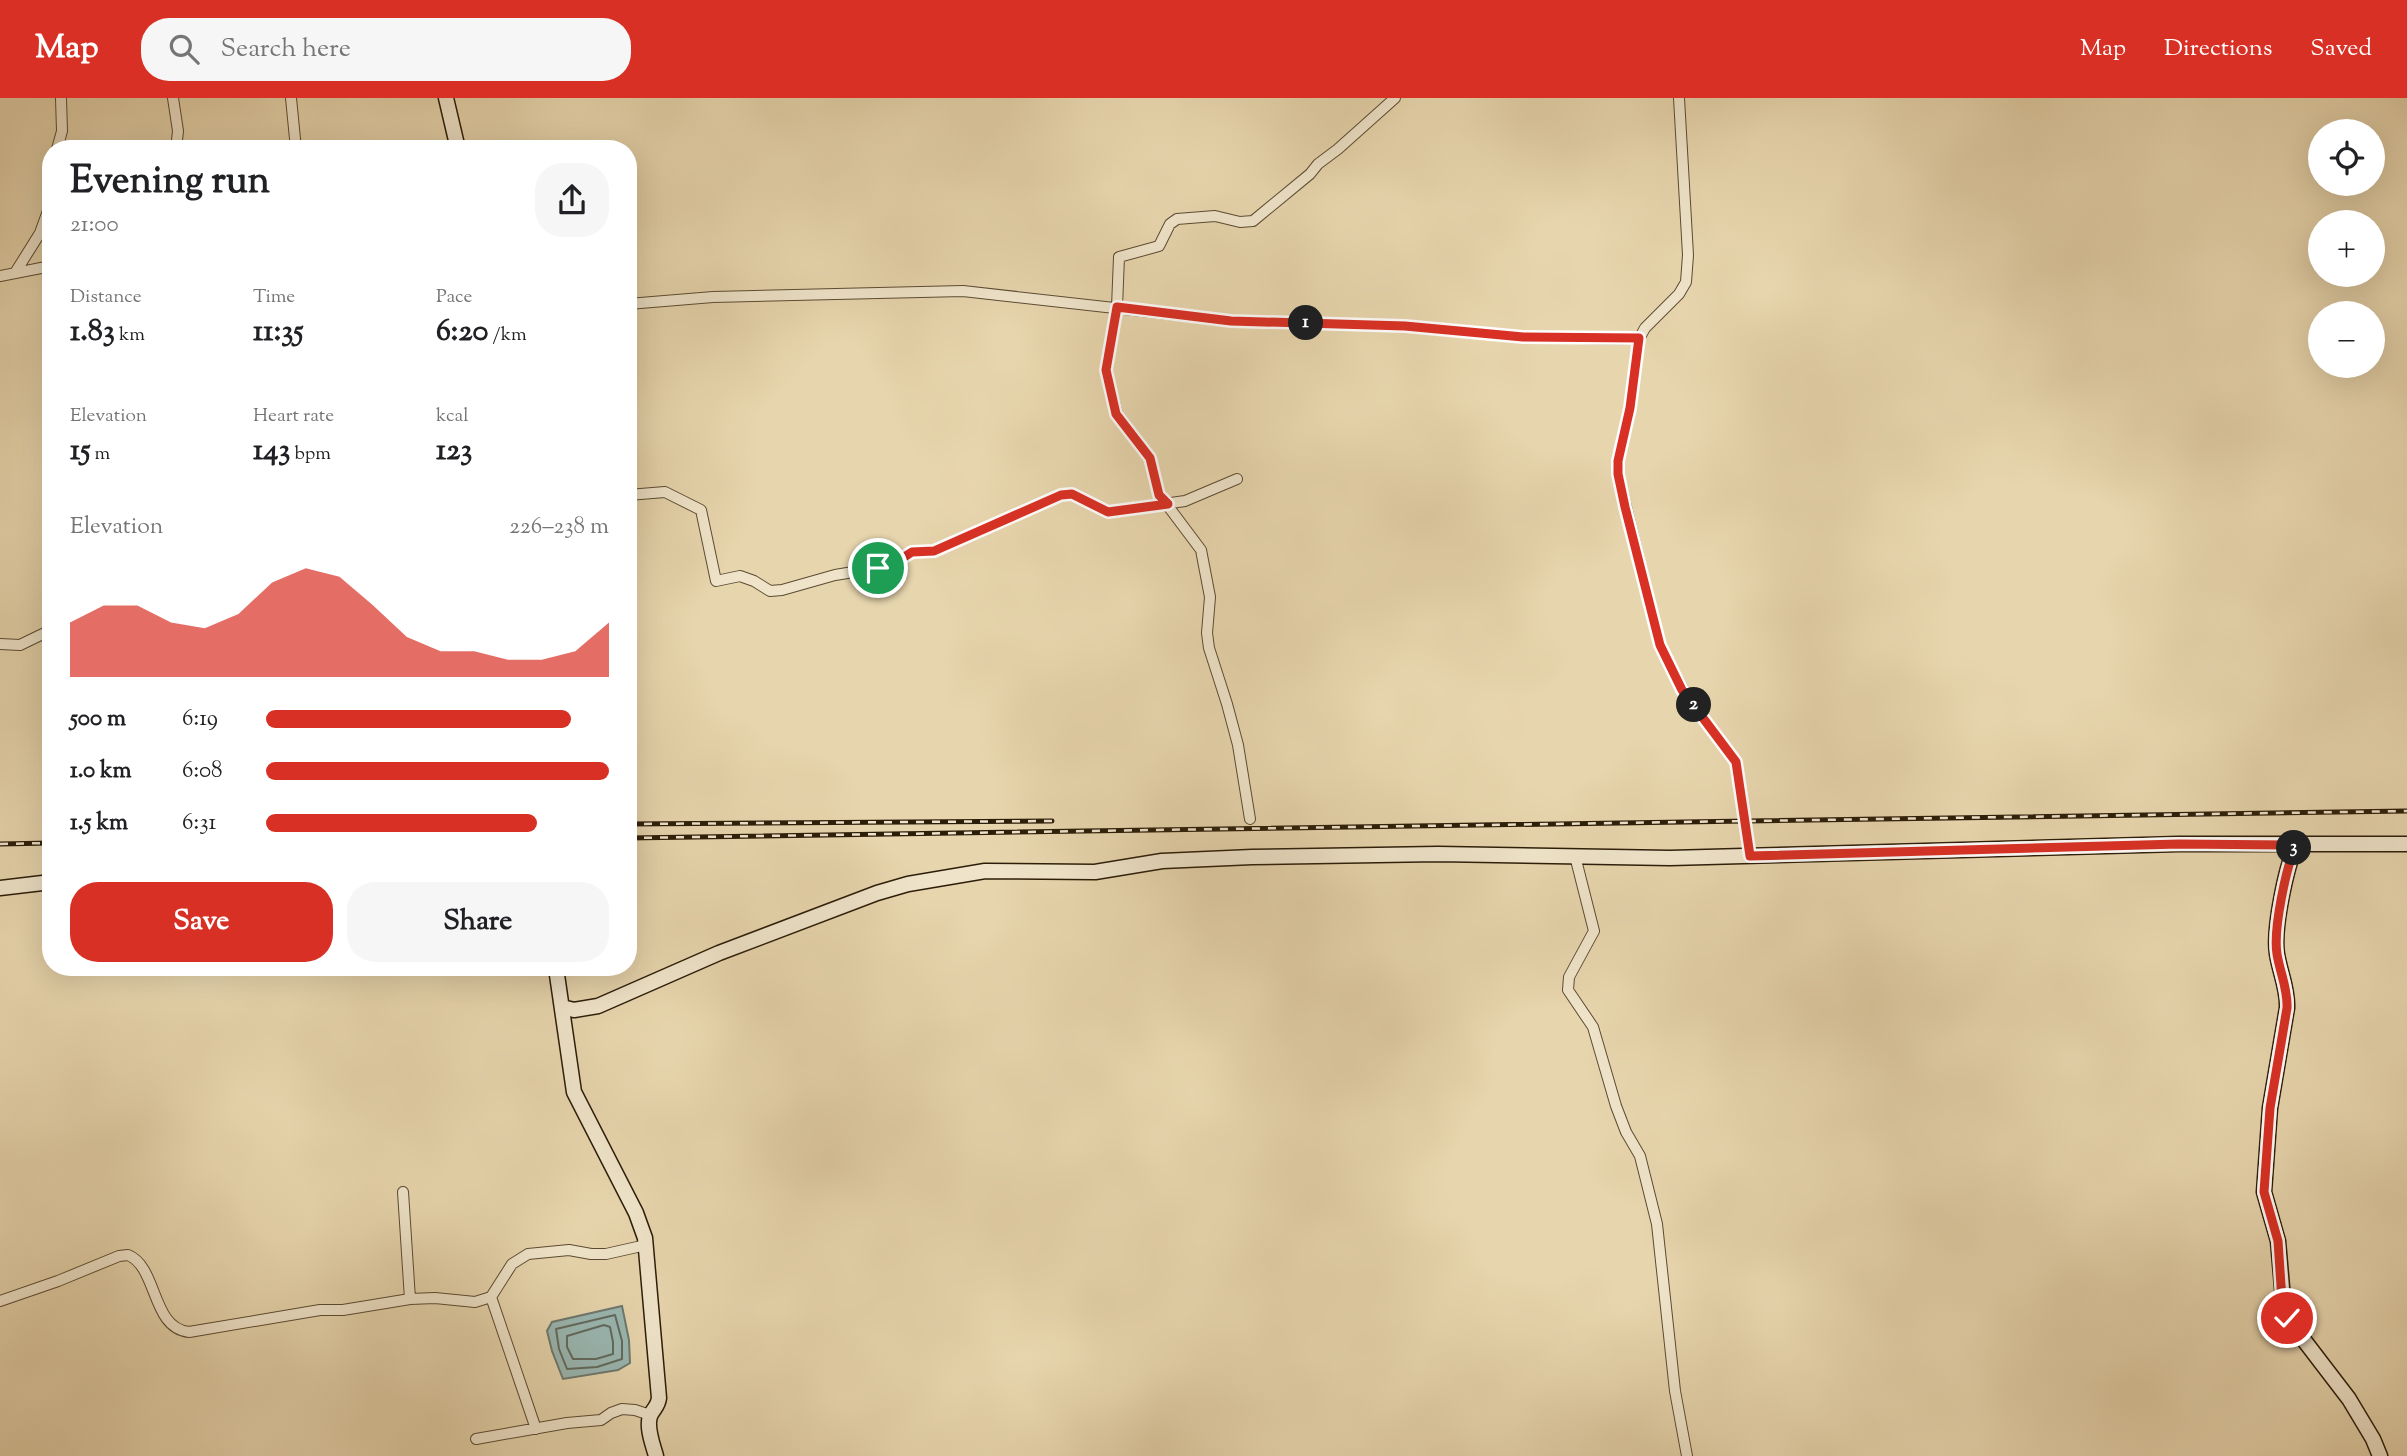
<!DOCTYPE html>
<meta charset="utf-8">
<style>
:root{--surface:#fff;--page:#f6f6f6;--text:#202124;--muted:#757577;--accent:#d93025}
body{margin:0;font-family:"Sorts Mill Goudy",serif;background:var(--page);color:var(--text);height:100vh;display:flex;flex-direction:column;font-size:26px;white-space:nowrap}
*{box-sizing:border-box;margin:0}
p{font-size:23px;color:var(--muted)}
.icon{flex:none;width:38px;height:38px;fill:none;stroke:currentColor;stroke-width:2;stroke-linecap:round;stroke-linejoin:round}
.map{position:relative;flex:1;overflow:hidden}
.drawer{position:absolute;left:42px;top:42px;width:595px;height:836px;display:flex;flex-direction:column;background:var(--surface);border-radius:28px;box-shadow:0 7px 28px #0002}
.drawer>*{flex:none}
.controls{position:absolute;left:2308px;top:21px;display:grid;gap:14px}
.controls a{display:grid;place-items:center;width:77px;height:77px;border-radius:50%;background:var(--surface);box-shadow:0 7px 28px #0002;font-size:35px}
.pin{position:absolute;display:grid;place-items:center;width:60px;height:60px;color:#fff;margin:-30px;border:4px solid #fff;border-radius:50%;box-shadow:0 2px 7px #0007}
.km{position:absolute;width:35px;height:35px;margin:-18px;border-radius:50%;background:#222;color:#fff;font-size:19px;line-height:35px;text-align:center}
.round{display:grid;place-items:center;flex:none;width:74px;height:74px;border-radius:28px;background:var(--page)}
.headline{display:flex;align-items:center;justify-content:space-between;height:119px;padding:0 28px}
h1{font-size:38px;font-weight:700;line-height:52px}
.figures{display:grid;grid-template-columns:repeat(3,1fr);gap:10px;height:119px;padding:7px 28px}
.figures div{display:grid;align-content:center}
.figures b{font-size:30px;font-weight:700}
.figures small{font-size:19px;font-weight:400}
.figures p{font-size:19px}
.chart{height:196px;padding:14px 28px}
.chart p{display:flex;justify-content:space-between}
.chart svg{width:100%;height:126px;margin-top:7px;fill:var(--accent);opacity:.7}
.action{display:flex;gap:14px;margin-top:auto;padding:14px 28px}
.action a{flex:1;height:80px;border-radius:28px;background:var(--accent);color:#fff;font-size:28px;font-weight:700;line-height:80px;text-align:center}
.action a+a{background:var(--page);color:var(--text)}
ul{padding:0 28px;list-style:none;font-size:23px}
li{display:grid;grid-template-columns:112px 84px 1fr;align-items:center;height:52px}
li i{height:18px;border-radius:9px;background:var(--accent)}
header{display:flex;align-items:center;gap:42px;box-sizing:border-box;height:98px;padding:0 35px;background:var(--accent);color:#fff}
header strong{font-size:33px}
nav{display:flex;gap:38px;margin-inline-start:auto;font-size:24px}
.search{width:490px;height:63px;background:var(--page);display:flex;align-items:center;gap:18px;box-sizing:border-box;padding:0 24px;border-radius:28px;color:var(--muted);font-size:26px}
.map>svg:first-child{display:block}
</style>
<header>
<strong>Map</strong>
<div class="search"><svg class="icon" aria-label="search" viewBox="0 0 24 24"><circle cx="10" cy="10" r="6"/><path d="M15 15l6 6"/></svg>Search here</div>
<nav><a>Map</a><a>Directions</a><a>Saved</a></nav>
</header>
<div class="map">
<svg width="2407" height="1358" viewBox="0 0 2407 1358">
<rect width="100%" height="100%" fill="#e7d5ad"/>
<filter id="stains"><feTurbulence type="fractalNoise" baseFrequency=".00286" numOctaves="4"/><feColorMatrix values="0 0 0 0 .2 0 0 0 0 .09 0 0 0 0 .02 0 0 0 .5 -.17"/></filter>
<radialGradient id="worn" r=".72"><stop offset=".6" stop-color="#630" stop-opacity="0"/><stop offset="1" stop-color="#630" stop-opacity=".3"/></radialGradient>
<path fill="#99b7b2" stroke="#6d796e" stroke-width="2" d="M 622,1208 L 629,1242 L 630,1265 L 618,1272 L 563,1281 L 552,1253 L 547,1233 L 552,1224 Z"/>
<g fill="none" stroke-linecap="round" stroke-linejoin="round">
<path stroke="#626a5e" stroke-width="2" d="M 615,1217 L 622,1243 L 622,1261 L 597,1269 L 567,1271 L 559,1251 L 556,1231 Z
M 604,1227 L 610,1229 L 613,1244 L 613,1256 L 596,1261 L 573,1261 L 567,1249 L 567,1238 Z"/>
<g stroke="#5b4b32" stroke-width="12">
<path id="street" d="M 173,0 L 178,33 L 176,51
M 291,0 L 296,51
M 1679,0 L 1688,157 L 1686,184 L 1679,196 L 1645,230 L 1639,241 L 1630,310 L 1618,363 L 1618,376 L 1660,547 L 1683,592 L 1736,664 L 1750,758
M 57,51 L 62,33 L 61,0
M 15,175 L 40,135 L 49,110 L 51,77
M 0,178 L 51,168
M 628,206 L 713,199 L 963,193 L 1231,223 L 1405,228 L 1523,239 L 1639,241
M 628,397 L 665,394 L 701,412 L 716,483 L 740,478 L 754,483 L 770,493 L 782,492 L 835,477 L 878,470 L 893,466 L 912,454 L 934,453 L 1061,397 L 1072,396 L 1108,414 L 1185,403 L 1237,381
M 0,546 L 20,547 L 51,532
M 1250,721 L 1238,647 L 1227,606 L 1209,550 L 1207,535 L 1210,499 L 1201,452 L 1159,396 L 1150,360 L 1117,316 L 1106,272 L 1117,209 L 1119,159 L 1159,148 L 1170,126 L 1177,121 L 1215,118 L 1240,124 L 1253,123 L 1310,76 L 1318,66 L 1338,51 L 1395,0
M 1575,758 L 1594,833 L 1569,879 L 1568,892 L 1593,929 L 1616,1008 L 1626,1034 L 1640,1058 L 1657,1126 L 1675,1293 L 1687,1358
M 403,1094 L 410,1201
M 491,1199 L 536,1331
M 0,1203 L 58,1183 L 119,1158 L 128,1157 C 158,1169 151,1230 189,1234 L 320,1212 L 343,1212 L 410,1201 L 435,1200 L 475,1204 L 491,1199 L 512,1166 L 528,1156 L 569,1152 L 591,1156 L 606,1156 L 646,1147
M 476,1341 L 567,1325 L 601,1322 L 611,1315 L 622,1311 L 635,1312 L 650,1317"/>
</g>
<g stroke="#2c1d09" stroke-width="17">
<path id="secondary" d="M 446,0 L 458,51
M 2296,747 C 2286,770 2273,831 2277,856 C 2280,875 2288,891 2287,910 L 2270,1010 L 2264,1094 L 2278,1143 L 2284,1212 L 2287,1220 L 2349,1301 L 2373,1341 L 2380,1358
M 0,790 L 51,784
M 556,870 L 574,994 L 636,1115 L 645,1140 L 659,1300 C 658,1308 655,1309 651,1316 C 645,1327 653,1347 656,1358
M 562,909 L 574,912 L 598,908 L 719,855 L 877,795 L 908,786 L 985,773 L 1095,774 L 1162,763 L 1252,759 L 1438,756 L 1670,760 L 2179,746 L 2407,746"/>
</g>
<use href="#street" stroke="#efe4ca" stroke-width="10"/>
<use href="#secondary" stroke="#efe4ca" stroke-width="14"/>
<g stroke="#2c1d09" stroke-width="5">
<path id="rail" d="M 628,726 L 1052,723
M 628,740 L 2407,713
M 0,746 L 51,745"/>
</g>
<use href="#rail" stroke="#efe4ca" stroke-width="2.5" stroke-dasharray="8" stroke-linecap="butt"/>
</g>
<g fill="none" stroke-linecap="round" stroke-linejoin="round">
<g stroke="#fff" stroke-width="14">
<path id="route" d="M 878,470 L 893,466 L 912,454 L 934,453 L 1061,397 L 1072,396 L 1108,414 L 1168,406 L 1159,397 L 1150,360 L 1116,316 L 1106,272 L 1117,209 L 1231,223 L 1405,228 L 1523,239 L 1639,240 L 1630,310 L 1618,363 L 1618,376 L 1625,409 L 1660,547 L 1682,592 L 1736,664 L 1750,758 L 2179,746 L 2296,747 C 2286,770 2273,831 2277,856 C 2280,875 2288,891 2287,910 L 2270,1010 L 2264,1094 L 2278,1143 L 2282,1202 L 2287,1220"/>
</g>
<use href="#route" stroke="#d93025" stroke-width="9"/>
</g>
<rect width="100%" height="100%" filter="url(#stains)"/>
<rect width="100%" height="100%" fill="url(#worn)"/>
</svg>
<div class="controls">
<a><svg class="icon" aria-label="locate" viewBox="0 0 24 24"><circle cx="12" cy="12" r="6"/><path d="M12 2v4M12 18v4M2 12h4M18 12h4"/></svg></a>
<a>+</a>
<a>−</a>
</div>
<div class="pin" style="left:878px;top:470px;background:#1e9e55"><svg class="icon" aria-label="arrive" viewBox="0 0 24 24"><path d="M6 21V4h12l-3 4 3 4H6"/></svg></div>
<div class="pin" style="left:2287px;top:1220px;background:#d93025"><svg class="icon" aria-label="check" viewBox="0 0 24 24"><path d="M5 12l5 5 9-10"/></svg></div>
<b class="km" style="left:1306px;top:225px">1</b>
<b class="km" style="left:1694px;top:607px">2</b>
<b class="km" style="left:2294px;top:750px">3</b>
<section class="drawer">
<div class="headline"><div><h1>Evening run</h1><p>21:00</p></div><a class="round"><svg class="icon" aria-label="share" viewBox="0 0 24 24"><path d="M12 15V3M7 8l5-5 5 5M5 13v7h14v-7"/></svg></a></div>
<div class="figures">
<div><p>Distance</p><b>1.83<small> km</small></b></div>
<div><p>Time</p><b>11:35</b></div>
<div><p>Pace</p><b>6:20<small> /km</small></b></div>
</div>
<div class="figures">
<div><p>Elevation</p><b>15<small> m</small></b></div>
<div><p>Heart rate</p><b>143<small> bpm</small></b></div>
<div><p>kcal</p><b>123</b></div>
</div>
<div class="chart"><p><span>Elevation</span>226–238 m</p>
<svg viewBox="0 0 160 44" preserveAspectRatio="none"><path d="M0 44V25L10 19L20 19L30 25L40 27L50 22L60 11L70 6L80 9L90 19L100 30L110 35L120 35L130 38L140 38L150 35L160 25V44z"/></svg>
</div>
<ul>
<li><b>500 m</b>6:19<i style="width:89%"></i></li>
<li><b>1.0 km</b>6:08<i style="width:100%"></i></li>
<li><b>1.5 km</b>6:31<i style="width:79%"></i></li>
</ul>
<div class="action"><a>Save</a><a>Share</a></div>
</section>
</div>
